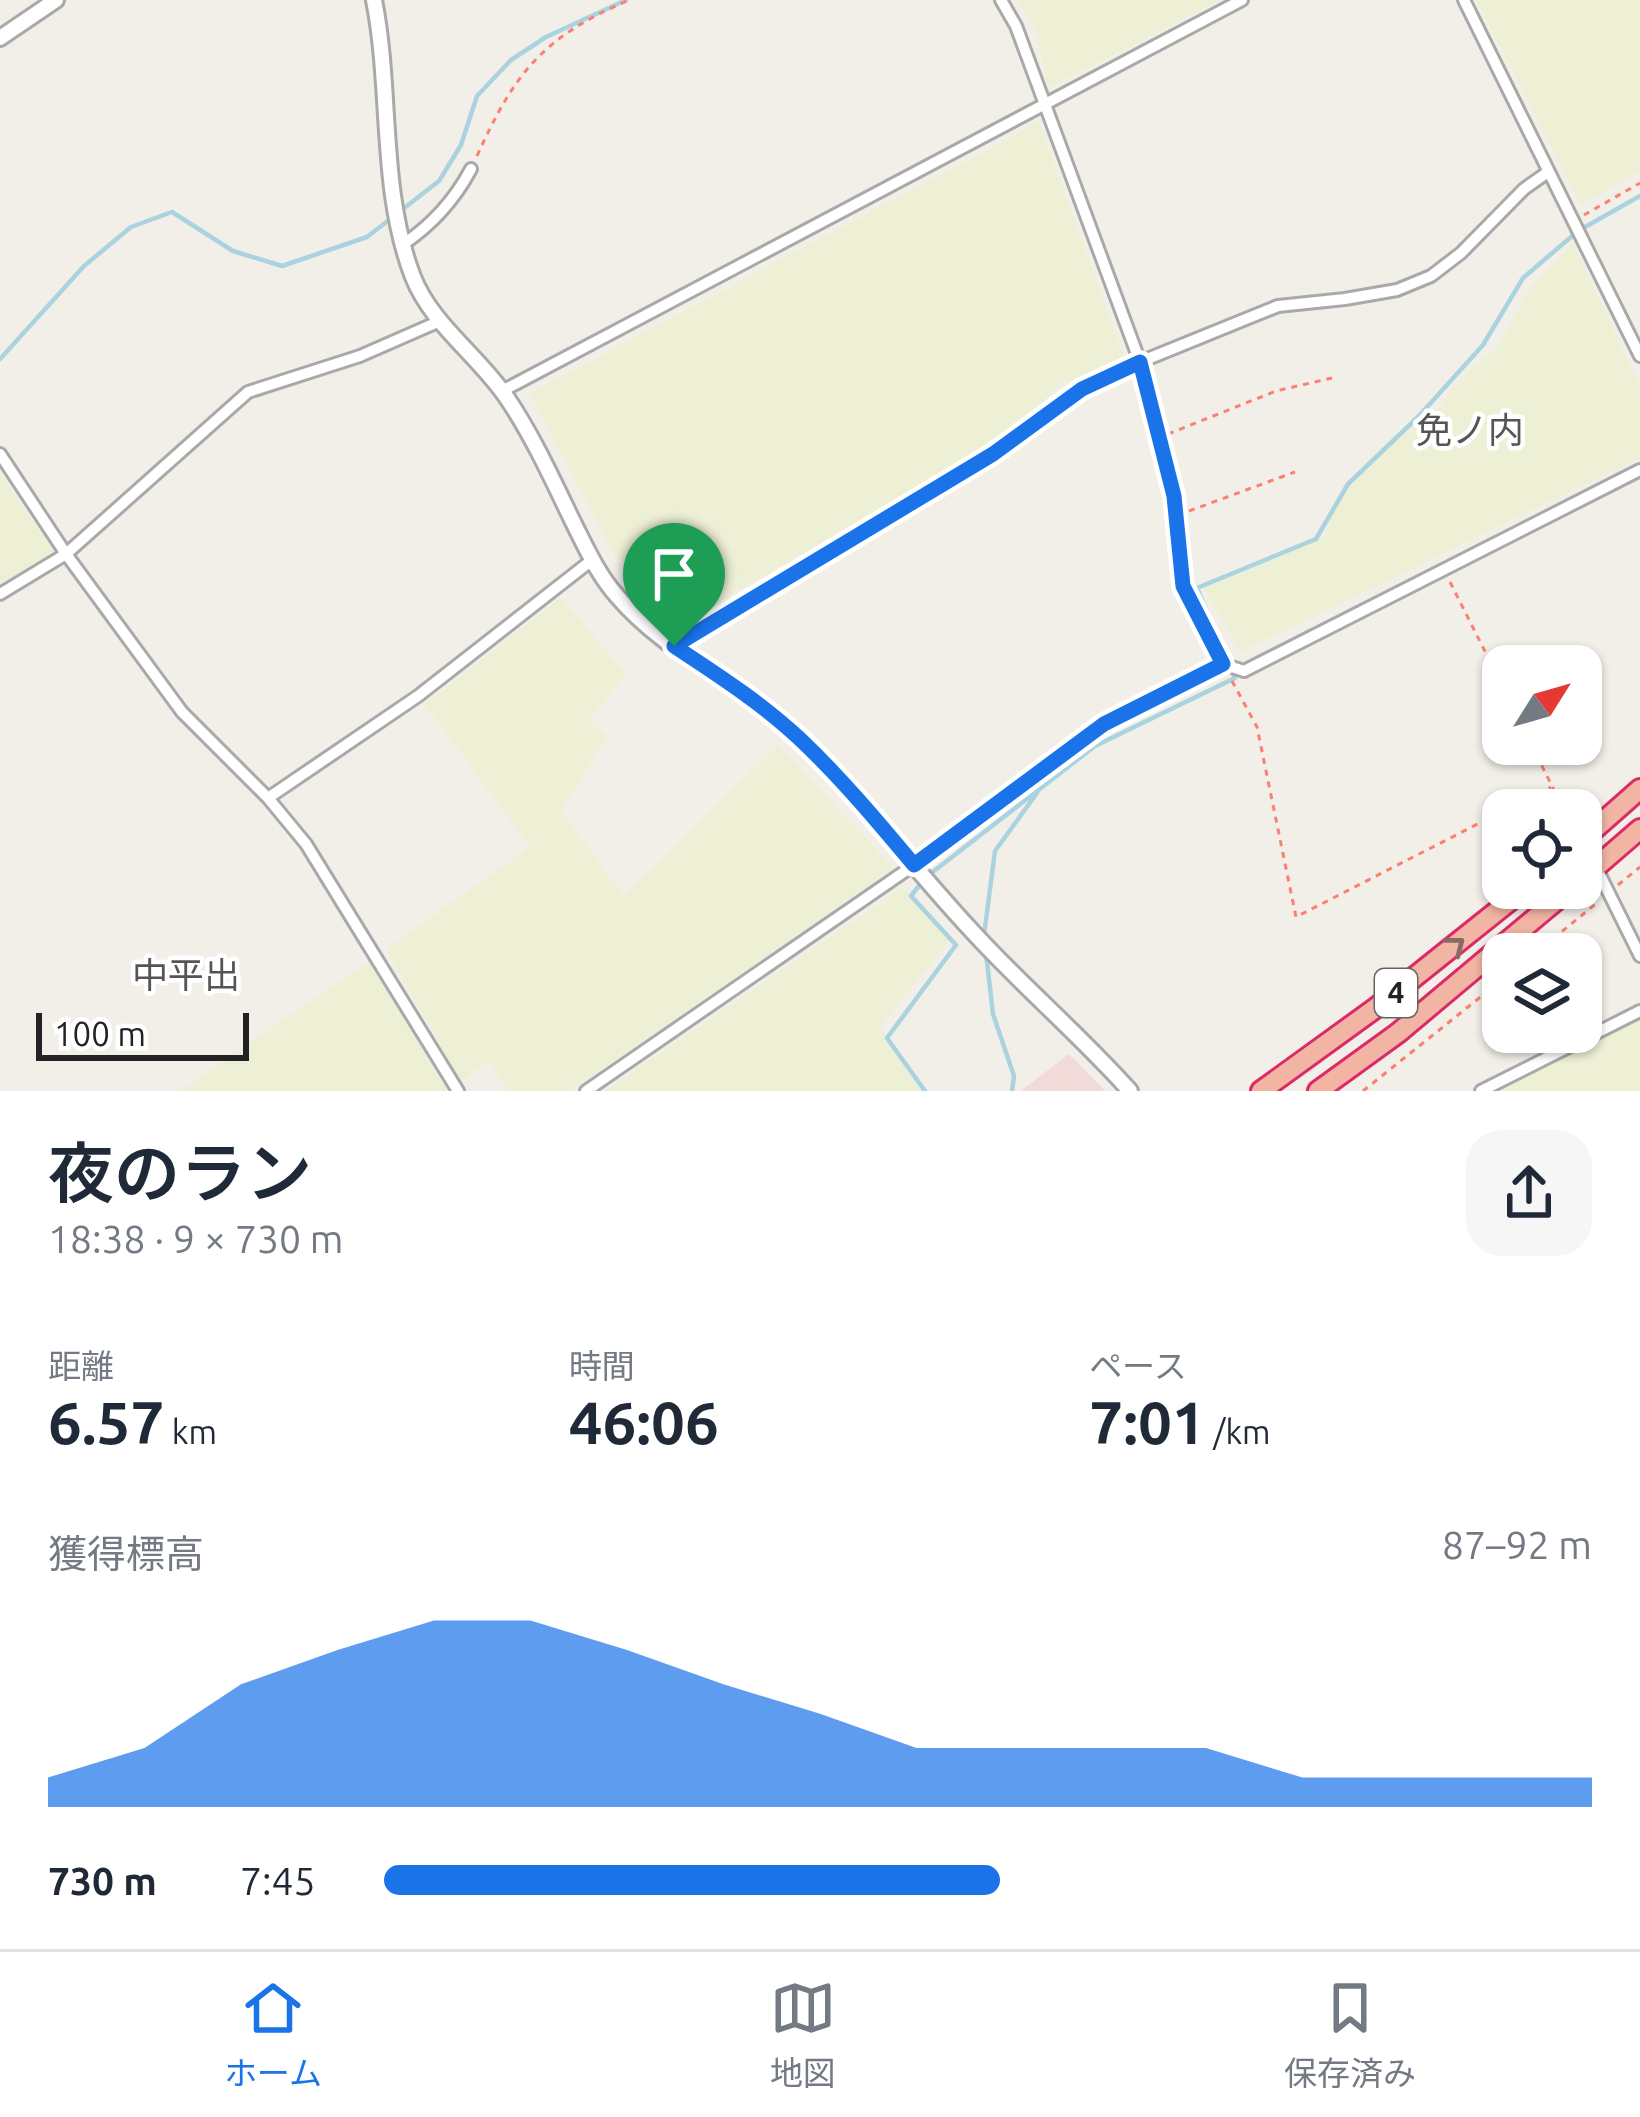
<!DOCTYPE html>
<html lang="ja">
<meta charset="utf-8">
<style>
:root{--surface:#fff;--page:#f6f6f7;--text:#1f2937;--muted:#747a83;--line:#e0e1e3;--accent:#1a73e8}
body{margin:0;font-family:Ubuntu,"Noto Sans JP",sans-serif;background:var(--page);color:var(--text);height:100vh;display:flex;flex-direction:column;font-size:45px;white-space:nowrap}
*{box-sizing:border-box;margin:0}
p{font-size:39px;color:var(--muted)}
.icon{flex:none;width:66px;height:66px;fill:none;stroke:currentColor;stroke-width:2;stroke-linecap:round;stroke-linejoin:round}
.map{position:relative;height:1091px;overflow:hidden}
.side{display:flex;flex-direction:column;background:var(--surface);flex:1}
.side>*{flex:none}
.needle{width:78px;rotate:53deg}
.fabs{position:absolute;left:1482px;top:645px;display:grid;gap:24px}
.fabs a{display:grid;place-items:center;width:120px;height:120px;border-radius:24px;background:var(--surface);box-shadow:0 3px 9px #0004;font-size:60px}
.scale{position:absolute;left:36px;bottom:30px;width:213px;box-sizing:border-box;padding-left:12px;border:6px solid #222;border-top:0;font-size:33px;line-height:42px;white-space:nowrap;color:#222;-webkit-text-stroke:9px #fff;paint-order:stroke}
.pin{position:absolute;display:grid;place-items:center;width:102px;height:102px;color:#fff;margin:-123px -51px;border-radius:50% 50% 50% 0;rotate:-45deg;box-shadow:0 0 12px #0007}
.pin .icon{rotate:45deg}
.round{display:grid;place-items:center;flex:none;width:126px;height:126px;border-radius:36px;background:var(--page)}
.head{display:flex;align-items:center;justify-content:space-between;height:204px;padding:0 48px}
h1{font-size:66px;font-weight:600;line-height:90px}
.stats{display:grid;grid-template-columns:repeat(3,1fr);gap:18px;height:204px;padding:12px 48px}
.stats div{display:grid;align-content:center}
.stats b{font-size:60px;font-weight:600}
.stats small{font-size:33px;font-weight:400}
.stats p{font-size:33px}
.chart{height:336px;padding:24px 48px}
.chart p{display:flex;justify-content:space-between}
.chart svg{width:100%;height:216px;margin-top:12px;fill:var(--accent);opacity:.7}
ul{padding:0 48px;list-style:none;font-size:39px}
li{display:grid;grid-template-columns:192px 144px 1fr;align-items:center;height:90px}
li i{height:30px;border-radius:15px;background:var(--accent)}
.tabs{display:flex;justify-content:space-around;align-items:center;height:168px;border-top:3px solid var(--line);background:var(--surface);font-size:33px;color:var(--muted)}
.tabs a{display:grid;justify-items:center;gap:6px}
.tabs .selected{color:var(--accent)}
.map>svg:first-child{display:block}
</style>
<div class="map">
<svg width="1640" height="1091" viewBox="0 0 1640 1091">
<rect width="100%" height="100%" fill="#f2efe9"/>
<path fill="#f2dad9" d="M 1069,1054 L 1105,1091 L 1021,1091 L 1022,1090 Z"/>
<path fill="#eef0d5" d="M 1017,0 L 1222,0 L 1048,88 L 1036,31 Z
M 1476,0 L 1640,0 L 1640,171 L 1581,205 Z
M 1039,122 L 1125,359 L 1064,383 L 1004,436 L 684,622 L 658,604 L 608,544 L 530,393 Z
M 1573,243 L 1640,386 L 1640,458 L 1240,652 L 1202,585 L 1325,536 L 1339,493 L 1375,454 L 1430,418 L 1466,374 L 1498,346 L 1531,286 Z
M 0,473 L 54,552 L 0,583 Z
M 561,598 L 626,674 L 589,720 L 607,737 L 561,811 L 624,896 L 778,745 L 894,868 L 570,1091 L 508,1091 L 488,1061 L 461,1081 L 386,949 L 530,847 L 425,704 Z
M 903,887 L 949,941 L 880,1027 L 921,1091 L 605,1091 Z
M 370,961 L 447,1091 L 180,1091 Z
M 1640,1018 L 1640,1091 L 1499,1091 Z"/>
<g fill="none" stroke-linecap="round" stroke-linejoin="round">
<path stroke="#aad3df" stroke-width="4.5" d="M 0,359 L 84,266 L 131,227 L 172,212 L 233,251 L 282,266 L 367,237 L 439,181 L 461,145 L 477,96 L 511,60 L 546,37 L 626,0
M 984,935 L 995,851 L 1037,793
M 986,953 L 993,1014 L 1014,1076 L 1012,1091
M 925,1091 L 887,1038 L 956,945 L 911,896 L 925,878 L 1095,746 L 1235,678 L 1197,588 L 1316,539 L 1348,484 L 1418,417 L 1483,345 L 1523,278 L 1578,231 L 1640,196"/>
<g stroke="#a9a9a9" stroke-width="16">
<path id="minor" d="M 1001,0 L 1016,26 L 1140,362 L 1173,496 L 1183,586 L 1223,664
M 1464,0 L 1640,356
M 402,245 C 432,225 454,201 471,169
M 502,391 L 1242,0
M 0,454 L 66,554 L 182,712 L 268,798 L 306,844 L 458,1091
M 0,594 L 66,554 L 248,392 L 360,356 L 440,321
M 674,646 L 993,454 L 1082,389 L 1140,362 L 1278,306 L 1345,299 L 1397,290 L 1431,276 L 1461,253 L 1524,189 L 1548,172
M 268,798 L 418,696 L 592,560
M 1596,867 L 1640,956
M 586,1091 L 914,865 L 1091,733 L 1223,664 L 1244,671 L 1640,470
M 1481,1091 L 1640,1011"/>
</g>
<g stroke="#a9a9a9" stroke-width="20">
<path id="tertiary" d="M 374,0 C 392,91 379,189 413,277 C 432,325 479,356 507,398 C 534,438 554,483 575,526 C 587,550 599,576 617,596 C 668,656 745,686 802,741 C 863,800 913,868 971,930 C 1022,986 1079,1034 1130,1091
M 0,38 L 56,0"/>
</g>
<g stroke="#dc2a67" stroke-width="24">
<path id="trunk" d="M 1581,841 L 1640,789
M 1581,880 L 1640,829
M 1261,1091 L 1377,1007 L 1526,888
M 1318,1091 L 1398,1033 L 1571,888"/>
</g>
<path stroke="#fa8072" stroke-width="3" stroke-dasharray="6 6" stroke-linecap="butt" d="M 477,156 C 515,72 543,37 629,0
M 1584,215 L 1640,183
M 1168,434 L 1276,391 L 1332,378
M 1189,511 L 1295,472
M 1450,582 L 1503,687
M 1232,681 L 1257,727 L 1296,917 L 1503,811
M 1531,744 L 1564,810
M 1506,810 L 1551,787
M 1618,885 L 1640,867
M 1534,954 L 1597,903
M 1363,1091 L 1503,979"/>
<use href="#minor" stroke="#fff" stroke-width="10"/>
<use href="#tertiary" stroke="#fff" stroke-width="14"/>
<use href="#trunk" stroke="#f2b4a3" stroke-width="18"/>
</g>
<defs><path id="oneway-chevron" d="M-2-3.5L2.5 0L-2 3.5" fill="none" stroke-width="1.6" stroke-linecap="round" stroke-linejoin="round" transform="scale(3)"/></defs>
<use stroke="#8a6b62" href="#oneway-chevron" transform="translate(1456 945) rotate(-38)"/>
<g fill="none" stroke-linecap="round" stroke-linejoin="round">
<g stroke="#fff" stroke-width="24">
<path id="route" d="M 1140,362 L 1174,496 L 1183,586 L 1223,664 L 1104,724 L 914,865 C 878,822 842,779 801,740 C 763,704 718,675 674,646 L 993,454 L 1082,389 Z"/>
</g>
<use href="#route" stroke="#1a73e8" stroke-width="15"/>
</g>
<g text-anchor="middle" stroke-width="9" stroke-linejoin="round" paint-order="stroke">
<rect fill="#fff" stroke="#646464" stroke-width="3" x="1375" y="969" width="42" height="48" rx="9"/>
<g font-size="30" font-weight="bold" fill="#222">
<text x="1396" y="1003">4</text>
</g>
<g font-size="36" fill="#555" stroke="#fff">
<text x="1470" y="443">免ノ内</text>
<text x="186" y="988">中平出</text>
</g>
</g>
</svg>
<div class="fabs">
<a><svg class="needle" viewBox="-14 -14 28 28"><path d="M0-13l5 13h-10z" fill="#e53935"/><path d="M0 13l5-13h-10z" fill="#747a83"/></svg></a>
<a><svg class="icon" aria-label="locate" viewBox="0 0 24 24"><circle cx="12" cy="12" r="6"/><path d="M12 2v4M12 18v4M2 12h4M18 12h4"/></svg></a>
<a><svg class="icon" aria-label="layers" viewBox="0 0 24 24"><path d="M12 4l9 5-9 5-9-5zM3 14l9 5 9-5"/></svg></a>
</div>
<div class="scale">100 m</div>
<div class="pin" style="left:674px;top:646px;background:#1e9e55"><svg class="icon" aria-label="arrive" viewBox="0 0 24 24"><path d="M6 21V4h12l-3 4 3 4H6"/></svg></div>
</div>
<section class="side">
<div class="head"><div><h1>夜のラン</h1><p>18:38 · 9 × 730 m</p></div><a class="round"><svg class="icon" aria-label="share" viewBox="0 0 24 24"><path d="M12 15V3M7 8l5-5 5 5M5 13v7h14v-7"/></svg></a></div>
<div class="stats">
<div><p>距離</p><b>6.57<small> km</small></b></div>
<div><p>時間</p><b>46:06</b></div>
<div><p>ペース</p><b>7:01<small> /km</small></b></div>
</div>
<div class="chart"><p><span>獲得標高</span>87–92 m</p>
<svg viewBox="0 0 160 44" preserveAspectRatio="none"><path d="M0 44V38L10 32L20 19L30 12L40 6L50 6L60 12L70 19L80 25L90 32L100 32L110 32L120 32L130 38L140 38L150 38L160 38V44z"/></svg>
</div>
<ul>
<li><b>730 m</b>7:45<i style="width:51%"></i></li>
</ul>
</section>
<nav class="tabs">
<a class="selected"><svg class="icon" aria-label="home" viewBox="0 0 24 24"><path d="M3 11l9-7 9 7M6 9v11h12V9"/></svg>ホーム</a>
<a><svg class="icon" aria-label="map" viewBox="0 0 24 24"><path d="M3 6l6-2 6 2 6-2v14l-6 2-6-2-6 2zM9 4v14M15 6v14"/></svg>地図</a>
<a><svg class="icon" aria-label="saved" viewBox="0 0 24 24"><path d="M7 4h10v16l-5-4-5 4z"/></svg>保存済み</a>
</nav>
